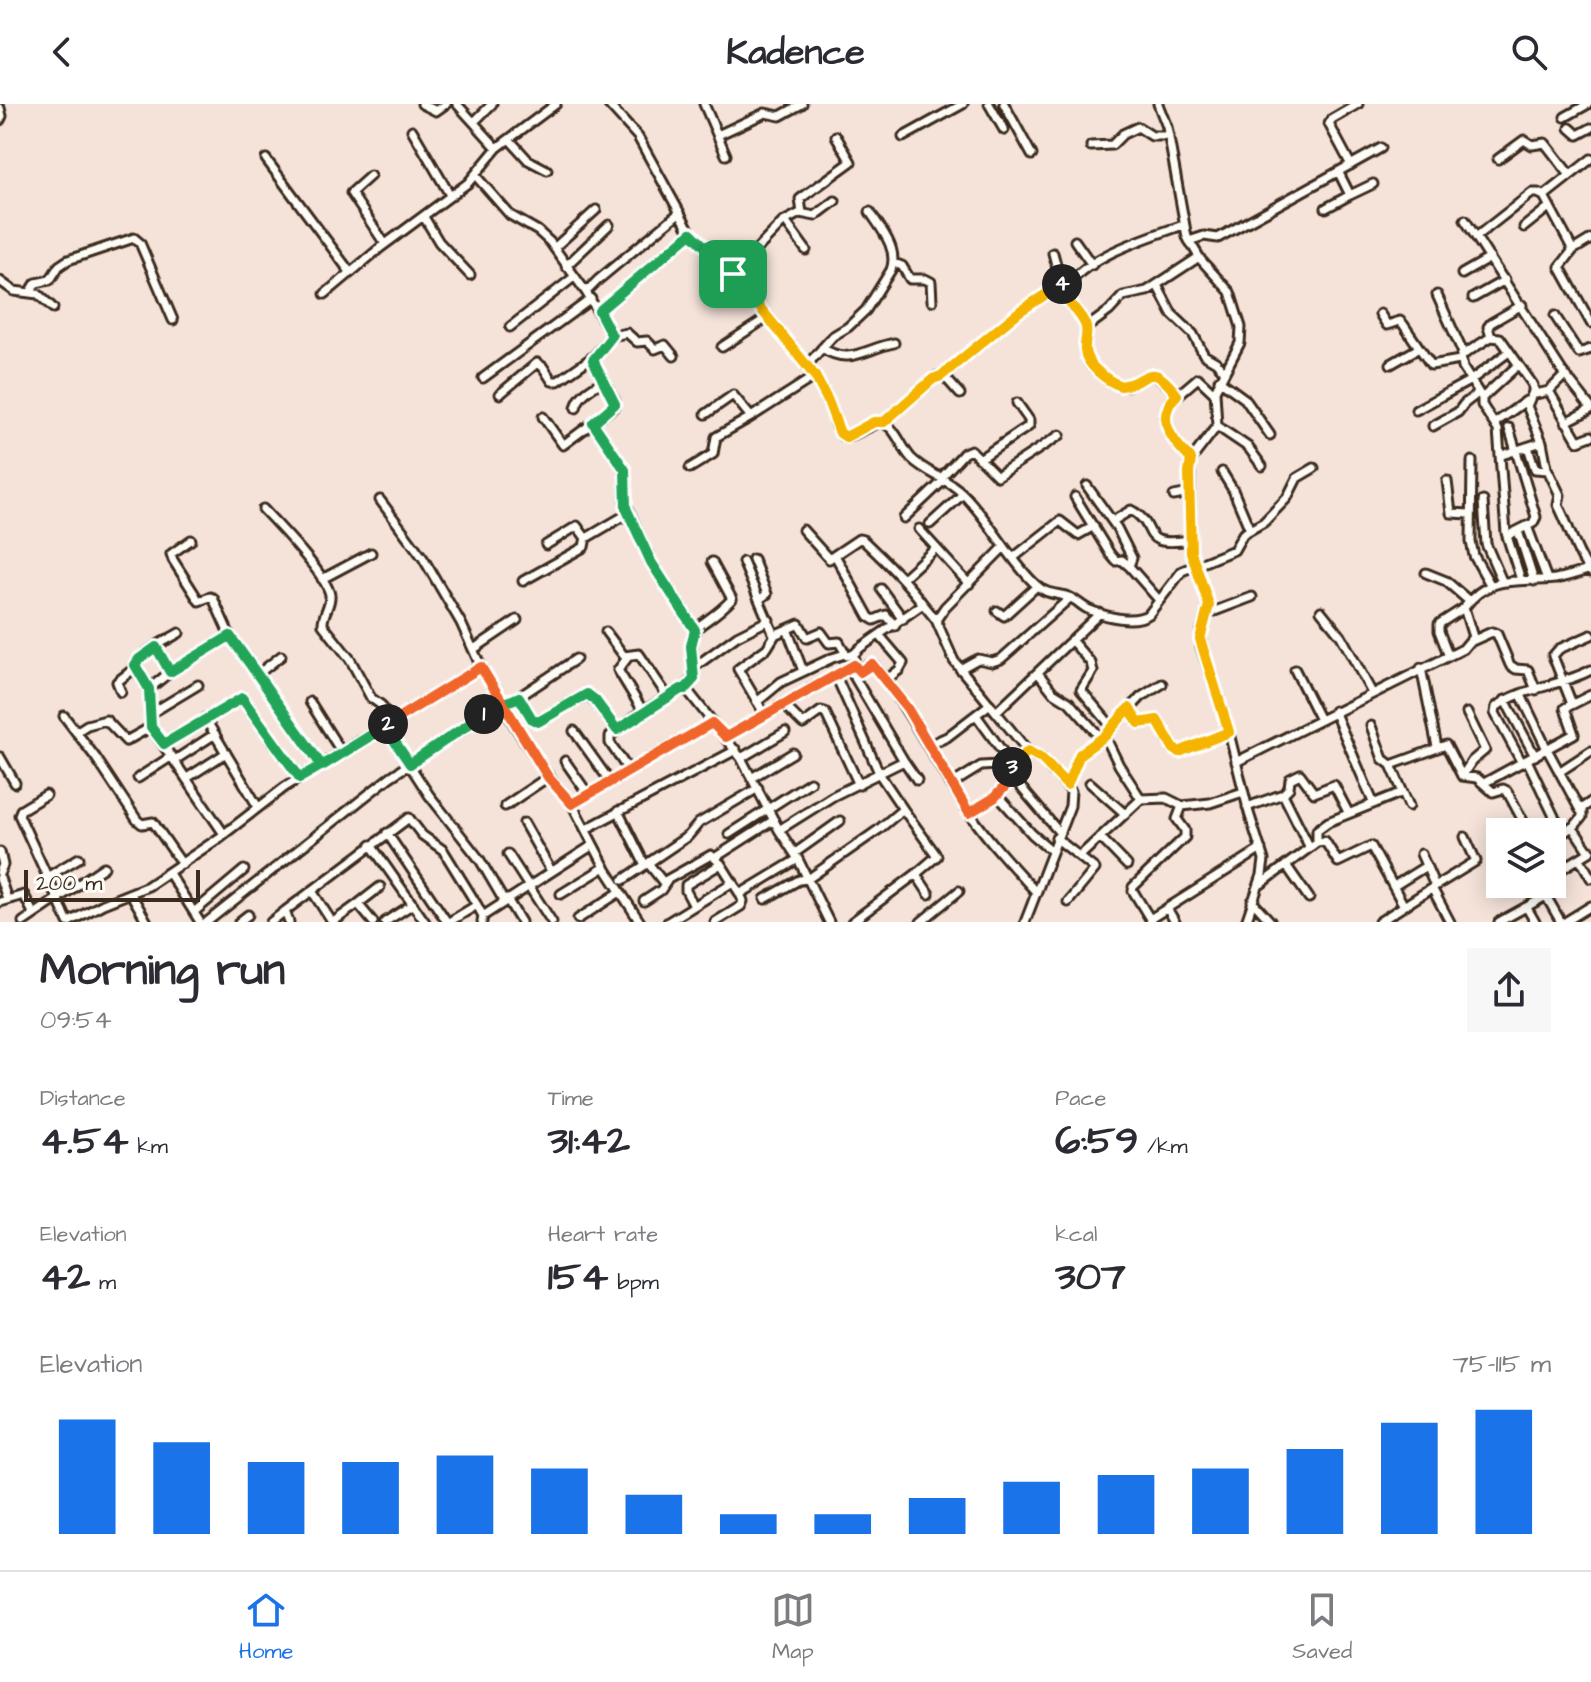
<!DOCTYPE html>
<meta charset="utf-8">
<style>
:root{--surface:#fff;--page:#f7f7f7;--text:#2b2b33;--muted:#7c7c81;--line:#e1e1e2;--accent:#1a73e8}
body{margin:0;font-family:"Architects Daughter",sans-serif;background:var(--page);color:var(--text);height:100vh;display:flex;flex-direction:column;font-size:30px;white-space:nowrap}
*{box-sizing:border-box;margin:0}
p{font-size:26px;color:var(--muted)}
.icon{flex:none;width:44px;height:44px;fill:none;stroke:currentColor;stroke-width:2;stroke-linecap:round;stroke-linejoin:round}
.map{position:relative;height:818px;overflow:hidden}
.drawer{display:flex;flex-direction:column;background:var(--surface);flex:1}
.drawer>*{flex:none}
.controls{position:absolute;left:1486px;top:714px;display:grid;gap:16px}
.controls a{display:grid;place-items:center;width:80px;height:80px;border-radius:0px;background:var(--surface);box-shadow:0 4px 20px #0003;font-size:40px}
.scale{position:absolute;left:24px;bottom:20px;width:176px;box-sizing:border-box;padding-left:8px;border:4px solid #3b2a1e;border-top:0;font-size:22px;line-height:28px;white-space:nowrap;color:#3b2a1e;-webkit-text-stroke:6px #fdfcf7;paint-order:stroke}
.pin{position:absolute;display:grid;place-items:center;width:68px;height:68px;color:#fff;margin:-34px;border-radius:16px;box-shadow:0 4px 12px #0006}
.km{position:absolute;width:40px;height:40px;margin:-20px;border-radius:50%;background:#222;color:#fff;font-size:22px;line-height:40px;text-align:center}
.round{display:grid;place-items:center;flex:none;width:84px;height:84px;border-radius:0px;background:var(--page)}
.head{display:flex;align-items:center;justify-content:space-between;height:136px;padding:0 40px}
h1{font-size:44px;font-weight:700;line-height:60px}
.stats{display:grid;grid-template-columns:repeat(3,1fr);gap:12px;height:136px;padding:8px 40px}
.stats div{display:grid;align-content:center}
.stats b{font-size:40px;font-weight:700}
.stats small{font-size:22px;font-weight:400}
.stats p{font-size:22px}
.chart{height:224px;padding:16px 40px}
.chart p{display:flex;justify-content:space-between}
.chart svg{width:100%;height:144px;margin-top:8px;stroke:var(--accent);stroke-width:6}
header{display:flex;justify-content:space-between;align-items:center;height:104px;padding:0 40px;background:var(--surface);font-size:36px;font-weight:700}
.menu{display:flex;justify-content:space-around;align-items:center;height:112px;border-top:2px solid var(--line);background:var(--surface);font-size:22px;color:var(--muted)}
.menu a{display:grid;justify-items:center;gap:4px}
.menu .current{color:var(--accent)}
.map>svg:first-child{display:block}
</style>
<header><svg class="icon" aria-label="back" viewBox="0 0 24 24"><path d="M15 5l-7 7 7 7"/></svg>Kadence<svg class="icon" aria-label="search" viewBox="0 0 24 24"><circle cx="10" cy="10" r="6"/><path d="M15 15l6 6"/></svg></header>
<div class="map">
<svg width="1591" height="818" viewBox="0 0 1591 818">
<rect width="100%" height="100%" fill="#f5e3da"/>
<filter id="ink" filterUnits="userSpaceOnUse"><feTurbulence type="fractalNoise" baseFrequency=".0125" numOctaves="2"/><feDisplacementMap in="SourceGraphic" scale="16" xChannelSelector="R" yChannelSelector="G"/><feConvolveMatrix kernelMatrix="1 2 1 2 8 2 1 2 1" color-interpolation-filters="sRGB"/></filter>
<g filter="url(#ink)">
<g fill="none" stroke-linecap="round" stroke-linejoin="round">
<g stroke="#3b2a1e" stroke-width="13">
<path id="minor" d="M 422,0 L 436,7 L 446,0
M 457,0 L 497,44
M 608,0 L 638,33 L 691,129 L 745,183 L 815,272 L 828,297 L 840,329 L 842,332 L 851,332 L 880,318 C 896,322 900,342 911,354 C 926,369 947,374 962,389 C 990,416 1007,453 1035,480 C 1046,491 1056,489 1069,493 C 1077,496 1082,503 1090,506 C 1106,513 1134,520 1149,510 L 1182,467 L 1234,446 L 1243,430 L 1264,418 L 1287,394 L 1297,374 L 1314,364
M 704,0 L 726,51
M 989,0 L 1004,26
M 1004,0 L 1032,51
M 1158,0 L 1167,23 L 1187,133 L 1201,156 L 1230,188 L 1241,223 L 1240,239 L 1215,287 L 1217,322 L 1190,357 L 1191,448 L 1209,501 L 1201,527 L 1201,543 L 1225,613 L 1249,709 L 1264,756 L 1262,771 L 1246,818
M 0,4 L 2,12 L 0,16
M 1565,13 L 1588,0
M 474,18 L 492,0
M 1570,24 L 1578,31 L 1591,24
M 412,26 L 450,91
M 718,31 L 765,9 L 780,12 L 802,0
M 903,33 L 963,0
M 510,36 L 528,56 L 547,66
M 1091,42 L 1112,41 L 1123,30 L 1138,23 L 1152,32 L 1169,32
M 266,55 L 350,168
M 1498,55 L 1524,36 L 1532,41 L 1545,39 L 1569,70
M 1591,55 L 1544,92 L 1573,146 L 1560,163 L 1591,219
M 1351,61 L 1329,20 L 1332,15 L 1358,0
M 475,71 L 510,111 L 538,127 L 550,138 L 586,188 L 612,232 L 594,252 L 558,277 L 552,277 L 543,263 L 537,259 L 500,290
M 370,72 L 351,89 L 385,140
M 1350,91 L 1373,80
M 1326,104 L 1350,91 L 1339,69
M 802,109 L 800,95 L 851,58 L 836,32
M 424,113 L 439,138 L 470,171
M 1465,116 L 1562,267 L 1591,304
M 785,117 L 806,146
M 1183,121 C 1156,131 1066,157 1066,193 C 1071,202 1081,210 1085,220 C 1089,229 1085,236 1085,246 C 1085,263 1111,282 1127,282 C 1159,265 1154,269 1178,291 L 1198,274 L 1215,290
M 1524,123 L 1549,103
M 1476,133 L 1532,89 L 1538,89 L 1544,92
M 1075,137 L 1092,161
M 1189,137 L 1204,132 L 1218,134 L 1381,44
M 554,144 L 596,106
M 1573,146 L 1591,135
M 1053,149 L 1058,168 L 1065,176
M 894,159 L 902,162 L 910,175 L 925,175 L 931,178 L 932,197
M 566,162 L 609,121
M 733,170 L 783,118 L 800,109 L 815,112 L 835,97
M 1462,170 L 1490,154
M 0,177 L 14,187 L 38,190 L 53,204
M 1157,181 L 1172,210 L 1193,230 L 1204,251 L 1216,258 L 1224,267
M 31,187 L 36,179 L 50,176 L 59,162 L 68,156 L 134,134 L 140,139 L 173,216
M 586,188 L 598,176 L 679,109
M 325,190 L 380,144 L 468,79 L 497,44 L 556,0
M 1437,191 L 1463,249
M 1473,194 L 1505,176
M 599,207 L 691,129
M 1380,210 L 1387,221 L 1400,217 L 1403,220 L 1431,261 L 1460,256
M 1555,212 L 1579,249 L 1591,245
M 510,223 L 574,173
M 1086,224 L 1109,207 L 1123,192 L 1147,187 L 1199,153
M 612,232 L 627,229 L 637,238 L 647,237 L 655,245 L 665,241 L 674,252
M 1491,233 L 1500,234 L 1533,281 L 1533,288 L 1527,302 L 1542,338 L 1547,364
M 722,243 L 768,213
M 822,244 C 850,262 864,245 894,239
M 1391,260 L 1419,244
M 807,261 L 833,232 L 848,223 L 866,206 L 891,166 C 899,145 881,125 870,108
M 1518,261 L 1482,294 L 1482,301 L 1498,326 L 1506,429 L 1521,476
M 941,272 L 1020,207 L 1062,181 L 1063,174
M 483,274 L 591,195
M 1219,276 L 1245,295 L 1270,331
M 1534,285 L 1536,290 L 1549,287 L 1564,272
M 1549,287 L 1578,337 L 1591,332
M 1177,291 C 1154,313 1172,337 1191,355
M 1482,294 L 1463,264 L 1461,252 L 1491,233 L 1488,223 L 1491,219 L 1522,201
M 576,304 C 579,290 592,284 603,277
M 1416,306 L 1471,276 L 1509,248
M 543,313 L 563,341 L 614,303 L 615,297 L 594,260 L 594,253
M 751,313 L 815,272
M 884,318 L 937,272 L 944,272 L 960,290
M 1566,318 L 1591,305
M 593,319 L 625,366 L 625,398 L 651,458 L 695,526
M 1495,319 L 1526,297
M 1217,322 L 1248,343 L 1262,362
M 1433,322 L 1458,308 L 1464,300 L 1478,289
M 1528,343 L 1535,365 L 1548,366 L 1560,391 L 1558,401 C 1569,421 1577,453 1591,468
M 1502,351 L 1542,338
M 981,354 L 1029,322 L 1029,316 L 1017,299
M 1472,357 L 1471,438 L 1474,452 L 1491,482
M 690,364 L 713,350 L 716,333 L 751,313 L 733,291 L 706,310
M 1222,368 L 1233,386 L 1250,426
M 941,374 L 964,349 L 971,346 L 997,372 L 1060,331
M 1447,377 L 1451,409 L 1470,410
M 1087,382 L 1117,424 L 1132,454 L 1129,462 L 1159,496
M 1174,392 L 1189,389
M 1075,393 L 1110,450 L 1116,457 L 1122,456 L 1129,462
M 380,396 L 423,454 L 461,519 L 481,563
M 1483,397 L 1486,440 L 1502,477
M 263,405 C 278,421 327,471 330,491 C 331,502 322,510 323,521 L 350,555 L 371,594 L 381,601 L 391,619
M 904,414 L 944,376
M 1113,417 L 1131,406 C 1161,422 1135,444 1190,436
M 930,420 L 963,390
M 1527,422 L 1547,475
M 919,425 L 969,480
M 803,426 L 829,455 L 859,435 L 863,436 C 884,456 906,477 923,500
M 1518,427 L 1534,477
M 1507,432 L 1533,419 L 1536,413 L 1509,324
M 191,436 L 171,450 L 173,456 L 199,497 L 210,493 L 213,494 L 230,532 L 322,662
M 546,441 L 577,422 L 585,433 L 588,433 L 629,409
M 836,453 L 869,513 L 874,516 L 886,511 L 895,522
M 1013,454 L 1060,417 L 1078,431 L 1094,422
M 753,455 L 767,490 L 760,495
M 743,458 L 774,531 L 799,520 L 807,534 L 821,528 L 829,539 L 839,538 L 847,552 L 854,550
M 1426,469 L 1446,477 L 1469,497
M 903,474 L 935,445
M 322,475 L 371,449
M 523,477 L 584,443 L 586,433
M 881,485 L 903,515
M 997,507 L 1004,512 L 1037,482
M 1321,507 L 1341,532 L 1372,589
M 1207,510 L 1252,493
M 936,516 L 954,557 L 996,608 L 1100,509
M 787,525 L 803,567
M 606,528 L 624,552 L 639,550 L 668,593
M 880,532 L 903,559 L 899,566 L 886,576
M 1071,536 L 1091,559 L 1093,567 L 1081,586 L 1112,623
M 1472,537 L 1492,528 L 1497,530 L 1510,561 L 1516,565 L 1528,566 L 1536,586
M 156,543 L 170,568
M 474,545 L 517,516
M 1448,550 L 1439,527 L 1439,520 L 1464,504
M 628,553 L 618,566 L 643,607
M 854,561 L 860,568 L 868,561 L 874,561 C 911,607 935,659 968,707 C 988,736 1012,762 1036,788
M 693,564 L 737,532 L 769,516
M 849,564 L 904,657
M 1421,564 L 1437,643
M 960,565 L 978,555 L 992,558 L 1001,555 L 1070,494
M 1295,566 L 1319,614
M 1038,569 L 1053,588 L 1069,598 L 1101,634
M 258,570 L 281,552
M 836,572 L 880,671 L 903,705
M 149,585 L 135,564 C 141,547 164,538 179,529
M 685,585 L 694,572 C 687,510 697,532 732,495 L 712,458
M 121,588 L 117,578 L 135,564
M 1521,591 L 1547,645 L 1580,706
M 519,593 L 532,615 L 538,618 L 577,595 L 590,591 L 617,626
M 1505,596 L 1535,652
M 310,598 L 342,649
M 757,598 L 781,578 L 832,554 L 845,550
M 785,599 L 790,607 L 803,620 L 821,607 L 825,608 L 859,681
M 1572,600 L 1553,552 L 1559,545 L 1591,531
M 1129,604 L 1139,619 L 1157,616 L 1174,645 L 1179,648 L 1229,628
M 1334,607 L 1373,698
M 996,608 L 1028,647 L 1042,655 L 1071,687 L 1070,702 L 1025,818
M 150,610 L 198,581
M 765,611 L 738,565 L 767,544 L 775,531
M 976,611 L 1013,662
M 64,612 L 96,654 L 137,716 L 142,720 L 153,718 L 182,760
M 205,614 L 258,703
M 1371,622 L 1383,655 L 1391,661 L 1446,641 L 1462,672 L 1477,674 L 1493,688 L 1503,685 L 1507,687 L 1529,728
M 385,623 L 429,691 L 480,756 L 504,797
M 574,627 L 609,676
M 76,628 L 87,621 L 106,616 L 126,637 L 151,623
M 1105,632 L 1119,661 L 1141,695
M 726,633 L 854,561 L 854,550 L 860,544 L 923,500 L 936,516 L 945,503 L 1004,443
M 164,640 L 242,594 L 300,674
M 929,641 L 947,633 L 990,600
M 0,653 L 15,679
M 741,654 L 785,628
M 175,656 L 215,630
M 1527,656 L 1562,729
M 565,657 L 588,690
M 1236,658 L 1463,545 L 1473,533 L 1464,504 C 1489,469 1519,479 1555,475 C 1567,473 1579,469 1591,465
M 1522,659 L 1495,609 L 1496,603 C 1522,583 1562,582 1591,566
M 1391,661 L 1409,702
M 1010,665 L 1028,647
M 629,667 L 610,639 L 610,632 L 638,610 L 681,585 L 688,587 L 741,654 L 779,726 L 798,755 L 829,818
M 1559,668 L 1591,647
M 1462,672 L 1472,657 L 1485,646 L 1467,609
M 753,673 L 793,649
M 138,674 L 172,652
M 187,674 L 226,649
M 1090,679 L 1124,709
M 1484,679 L 1574,630 L 1565,604 L 1591,591
M 952,680 L 981,662 L 998,661 L 1013,674 L 1059,728
M 1067,681 L 1080,650 L 1105,632 L 1141,593 L 1162,580
M 1283,690 L 1309,742
M 46,691 L 21,706 L 19,711 L 68,818
M 997,691 L 1032,730 L 1052,747
M 505,702 L 548,673
M 1247,703 L 1283,690 L 1289,684 L 1290,675 L 1300,670 L 1314,689 L 1334,681 L 1348,708
M 618,707 L 645,761
M 969,709 L 994,694 L 1013,674
M 524,719 L 551,767
M 586,725 L 736,646
M 779,726 L 833,692 L 904,657 L 917,676
M 387,729 L 447,818
M 224,730 L 151,623 L 149,585 L 170,568 L 230,532
M 729,730 L 810,678
M 1100,733 L 1127,761
M 1056,734 L 1095,765 L 1068,798
M 1552,736 L 1574,722
M 1317,738 L 1317,726 L 1328,718 L 1403,688
M 371,741 L 425,818
M 0,748 L 3,761 L 0,768
M 1589,748 L 1573,724 L 1582,713 L 1582,704 L 1591,698
M 795,749 L 840,717
M 508,750 L 552,818
M 1421,750 L 1435,782
M 1081,751 L 1141,695 L 1166,694 L 1182,702 L 1210,699 L 1243,688
M 716,753 L 774,716
M 1580,755 L 1591,774
M 648,759 L 663,778 L 711,751 L 721,760
M 1286,761 L 1309,794
M 169,769 L 200,818
M 1552,771 L 1591,747
M 47,773 L 79,754
M 0,774 L 7,795
M 623,776 L 688,732 L 699,719 L 758,684
M 1261,780 L 1317,738 L 1325,737 L 1338,758 L 1371,742 L 1404,802
M 1543,780 L 1546,792
M 1394,782 L 1426,762
M 1133,783 L 1185,733 L 1185,726 L 1177,715 L 1182,702
M 312,787 L 332,818
M 1133,787 L 1150,815
M 131,790 L 147,818
M 561,790 L 605,763
M 507,795 L 521,818
M 765,795 L 799,776 L 808,775 L 878,726 L 903,705 L 937,752 L 916,770 L 929,790
M 644,797 L 661,786 L 667,777
M 1252,797 L 1271,818
M 0,798 L 24,791 L 33,809
M 358,800 L 380,783
M 694,802 L 686,787 L 686,781 L 721,760 L 740,790 L 798,755
M 1167,804 L 1175,818
M 1527,804 L 1535,818
M 285,807 L 409,714 L 422,731 L 443,746 L 477,801 L 483,812 L 482,818
M 194,808 L 244,766
M 483,812 L 593,741
M 578,815 L 620,788
M 23,818 L 104,763
M 69,818 L 103,800 L 148,782 L 219,734 L 285,683 L 479,564 L 483,565 C 508,613 536,660 572,700
M 207,818 L 390,673 L 463,625 L 492,602 L 502,601 L 519,593 L 576,555
M 239,818 L 248,811
M 271,818 L 285,807 L 289,818
M 333,818 L 358,800 L 373,818
M 385,818 L 413,800
M 449,818 L 477,801
M 640,818 L 607,767 L 572,700 L 712,619
M 668,818 L 733,778
M 715,818 L 741,802 L 743,797 L 740,790
M 852,818 L 916,770
M 921,818 L 959,787
M 1151,818 L 1150,815 L 1261,745
M 1379,818 L 1432,784
M 1450,818 L 1432,784 L 1476,757 L 1465,733
M 1499,818 L 1546,792 L 1561,818
M 1565,818 L 1591,802"/>
</g>
<use href="#minor" stroke="#fdfcf7" stroke-width="7"/>
</g>
</g>
<g fill="none" stroke-linecap="round" stroke-linejoin="round" filter="url(#ink)">
<g stroke="#fff" stroke-width="16">
<path id="split-1" d="M 484,610 C 493,600 507,599 519,593 L 532,615 L 538,618 L 587,590 L 595,596 L 617,626 L 681,585 L 685,585 L 694,575 L 691,542 L 695,526 L 651,458 L 626,404 L 625,366 L 593,319 L 615,300 L 593,256 L 612,232 L 599,207 L 691,129 L 733,170"/>
</g>
<g stroke="#fff" stroke-width="16">
<path id="split-2" d="M 388,620 C 359,639 330,657 300,674 L 242,594 L 164,640 L 151,623 L 149,585 L 135,561 L 139,555 L 156,543 L 170,568 L 230,532 L 322,662 L 385,623 L 410,660 L 484,610"/>
</g>
<g stroke="#fff" stroke-width="16">
<path id="split-3" d="M 388,620 L 481,563 L 548,673 L 572,700 L 712,619 L 726,633 L 854,561 L 860,568 L 872,560 L 907,604 L 969,709 L 994,694 L 1013,674 L 1007,668 L 1012,663"/>
</g>
<g stroke="#fff" stroke-width="16">
<path id="split-4" d="M 1012,663 L 1028,647 L 1042,655 L 1067,681 L 1080,650 L 1105,632 L 1129,604 L 1139,619 L 1157,616 L 1174,645 L 1179,648 L 1229,628 L 1200,535 L 1209,501 L 1191,448 L 1189,369 L 1191,355 C 1171,336 1154,313 1177,291 C 1148,254 1151,278 1121,282 C 1108,277 1086,262 1085,246 C 1084,237 1089,229 1085,220 C 1081,210 1071,202 1066,193 L 1070,180 L 1063,174 L 1062,180"/>
</g>
<g stroke="#fff" stroke-width="16">
<path id="split-5" d="M 733,170 L 815,272 L 828,297 L 840,329 L 846,333 L 874,318 L 884,318 L 933,275 L 941,272 L 1020,207 L 1062,180"/>
</g>
<use href="#split-1" stroke="#22a559" stroke-width="10"/>
<use href="#split-2" stroke="#22a559" stroke-width="10"/>
<use href="#split-3" stroke="#f0652b" stroke-width="10"/>
<use href="#split-4" stroke="#f5b400" stroke-width="10"/>
<use href="#split-5" stroke="#f5b400" stroke-width="10"/>
</g>
</svg>
<div class="controls">
<a><svg class="icon" aria-label="layers" viewBox="0 0 24 24"><path d="M12 4l9 5-9 5-9-5zM3 14l9 5 9-5"/></svg></a>
</div>
<div class="scale">200 m</div>
<div class="pin" style="left:733px;top:170px;background:#1e9e55"><svg class="icon" aria-label="arrive" viewBox="0 0 24 24"><path d="M6 21V4h12l-3 4 3 4H6"/></svg></div>
<b class="km" style="left:484px;top:610px">1</b>
<b class="km" style="left:388px;top:620px">2</b>
<b class="km" style="left:1012px;top:663px">3</b>
<b class="km" style="left:1062px;top:180px">4</b>
</div>
<section class="drawer">
<div class="head"><div><h1>Morning run</h1><p>09:54</p></div><a class="round"><svg class="icon" aria-label="share" viewBox="0 0 24 24"><path d="M12 15V3M7 8l5-5 5 5M5 13v7h14v-7"/></svg></a></div>
<div class="stats">
<div><p>Distance</p><b>4.54<small> km</small></b></div>
<div><p>Time</p><b>31:42</b></div>
<div><p>Pace</p><b>6:59<small> /km</small></b></div>
</div>
<div class="stats">
<div><p>Elevation</p><b>42<small> m</small></b></div>
<div><p>Heart rate</p><b>154<small> bpm</small></b></div>
<div><p>kcal</p><b>307</b></div>
</div>
<div class="chart"><p><span>Elevation</span>75–115 m</p>
<svg viewBox="0 0 160 44" preserveAspectRatio="none"><path d="M5 44V9M15 44V16M25 44V22M35 44V22M45 44V20M55 44V24M65 44V32M75 44V38M85 44V38M95 44V33M105 44V28M115 44V26M125 44V24M135 44V18M145 44V10M155 44V6"/></svg>
</div>
</section>
<nav class="menu">
<a class="current"><svg class="icon" aria-label="home" viewBox="0 0 24 24"><path d="M3 11l9-7 9 7M6 9v11h12V9"/></svg>Home</a>
<a><svg class="icon" aria-label="map" viewBox="0 0 24 24"><path d="M3 6l6-2 6 2 6-2v14l-6 2-6-2-6 2zM9 4v14M15 6v14"/></svg>Map</a>
<a><svg class="icon" aria-label="saved" viewBox="0 0 24 24"><path d="M7 4h10v16l-5-4-5 4z"/></svg>Saved</a>
</nav>
